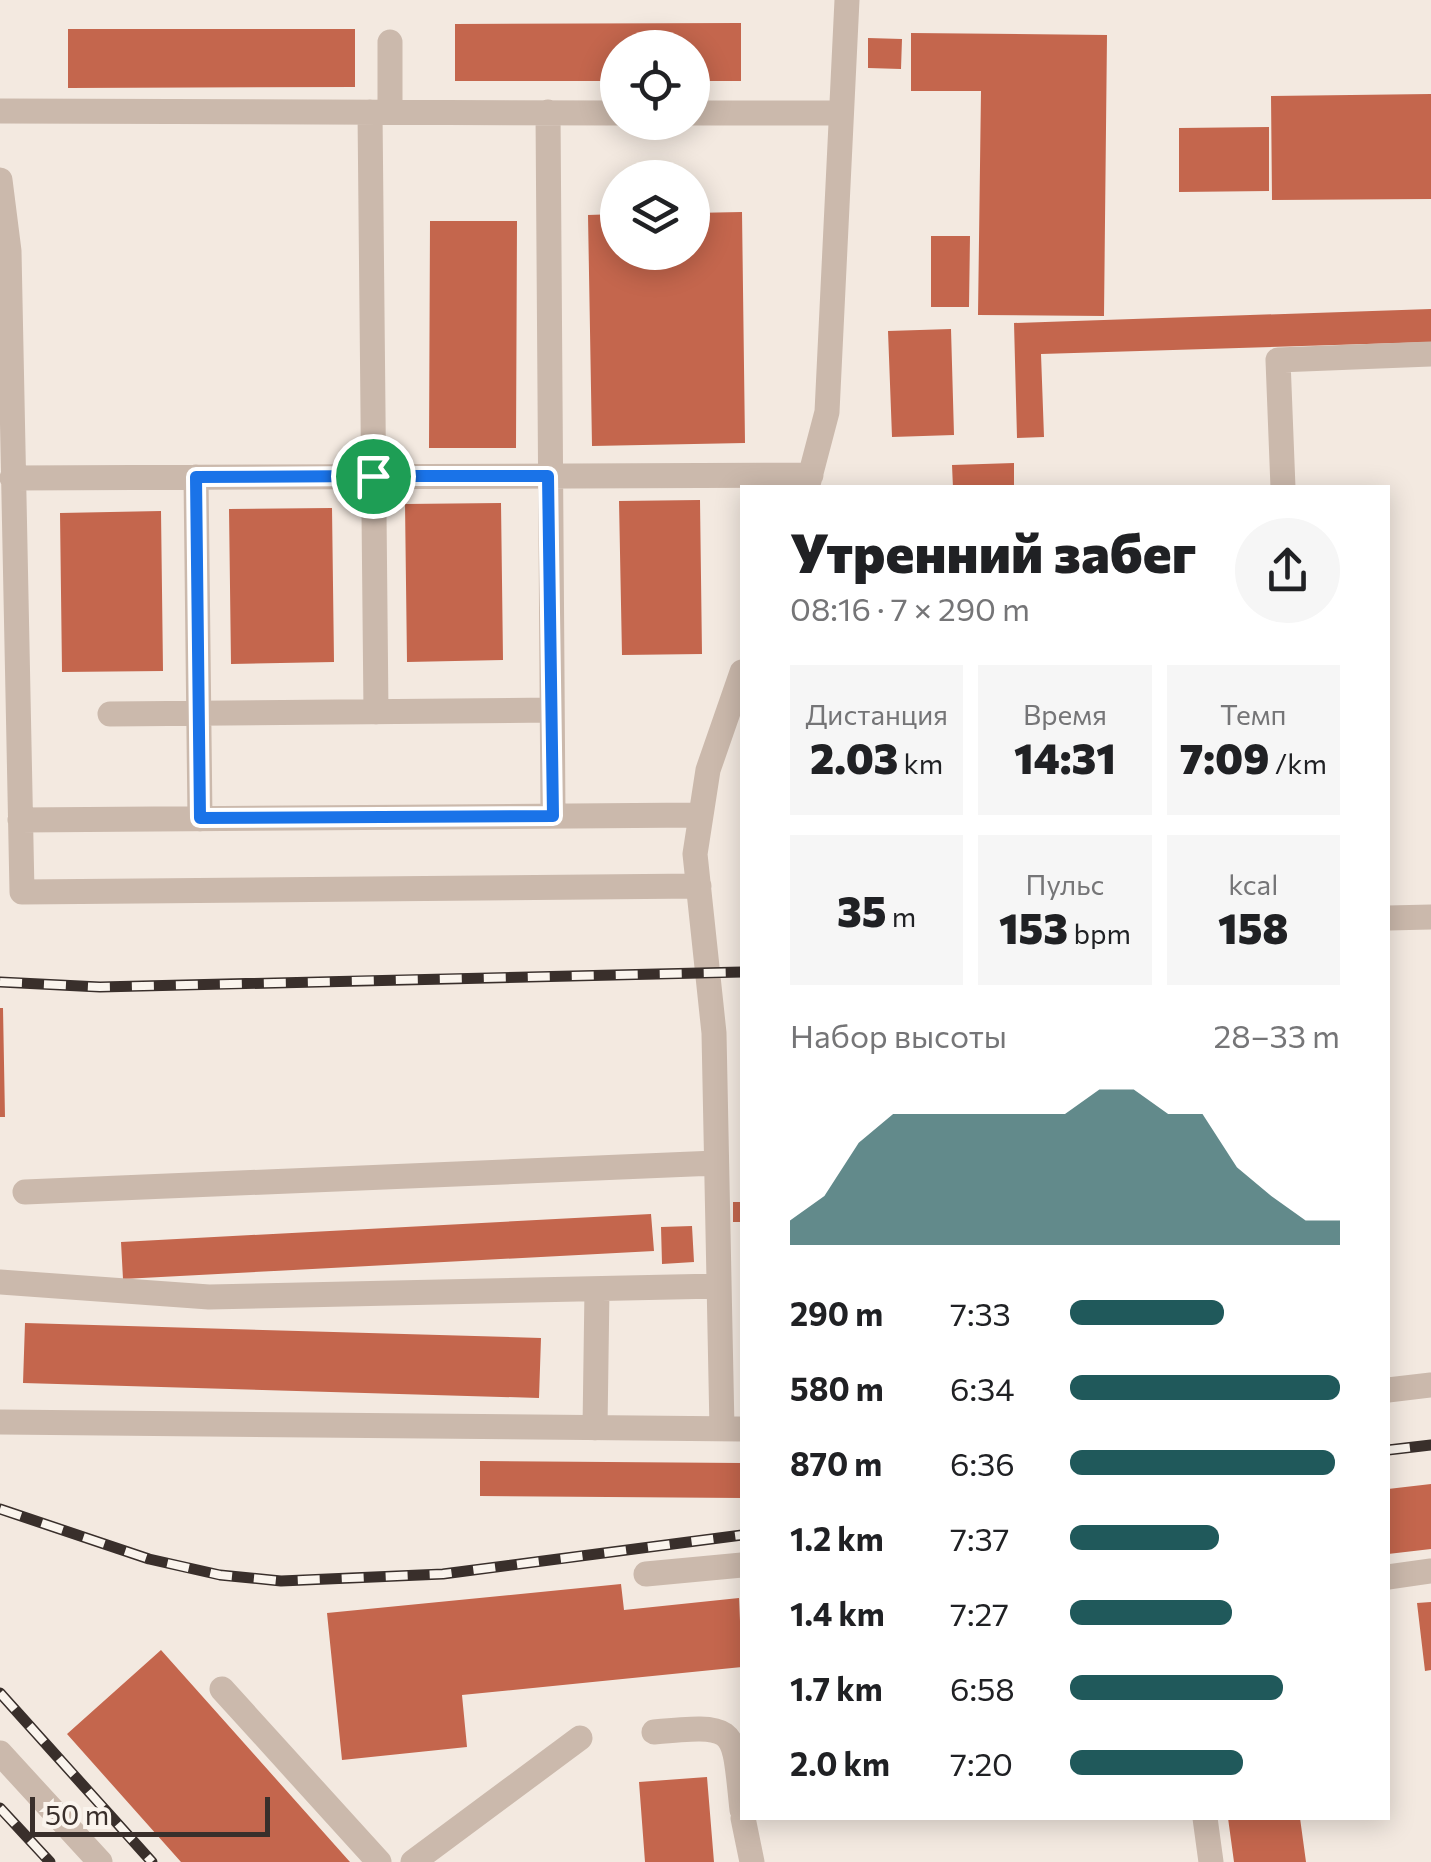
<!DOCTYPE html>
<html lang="ru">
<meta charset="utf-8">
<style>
:root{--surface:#fff;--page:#f6f6f6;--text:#202124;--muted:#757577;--accent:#20595b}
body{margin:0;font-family:Commissioner,sans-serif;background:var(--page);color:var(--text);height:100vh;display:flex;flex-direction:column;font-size:38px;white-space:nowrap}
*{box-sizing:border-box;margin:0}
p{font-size:32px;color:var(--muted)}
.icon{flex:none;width:55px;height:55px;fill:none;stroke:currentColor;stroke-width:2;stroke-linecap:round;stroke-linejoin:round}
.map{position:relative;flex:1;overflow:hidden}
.drawer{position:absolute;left:740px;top:485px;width:650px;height:1335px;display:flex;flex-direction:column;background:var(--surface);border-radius:0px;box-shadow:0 5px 25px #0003}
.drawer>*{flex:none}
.buttons{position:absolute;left:600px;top:30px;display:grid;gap:20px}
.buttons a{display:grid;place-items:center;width:110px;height:110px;border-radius:50%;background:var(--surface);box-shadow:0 5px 25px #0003;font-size:50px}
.scale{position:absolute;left:30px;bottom:25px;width:240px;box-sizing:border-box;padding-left:10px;border:5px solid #392f2b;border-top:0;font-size:28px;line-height:35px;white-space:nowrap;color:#392f2b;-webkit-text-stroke:8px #faf4ed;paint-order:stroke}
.pin{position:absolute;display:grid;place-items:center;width:85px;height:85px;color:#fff;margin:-42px;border:5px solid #fff;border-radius:50%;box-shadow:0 2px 10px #0007}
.round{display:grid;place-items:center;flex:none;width:105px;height:105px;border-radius:52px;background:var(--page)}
.head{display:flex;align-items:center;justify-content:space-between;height:170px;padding:0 50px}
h1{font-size:55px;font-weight:800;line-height:75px}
.figures{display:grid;grid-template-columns:repeat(3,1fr);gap:15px;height:170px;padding:10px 50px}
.figures div{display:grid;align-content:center;border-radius:0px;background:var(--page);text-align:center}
.figures b{font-size:42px;font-weight:800}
.figures small{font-size:28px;font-weight:400}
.figures p{font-size:28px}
.chart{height:280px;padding:20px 50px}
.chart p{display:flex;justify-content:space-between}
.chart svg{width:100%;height:180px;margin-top:10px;fill:var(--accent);opacity:.7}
ul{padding:0 50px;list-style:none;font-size:32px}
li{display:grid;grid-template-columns:160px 120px 1fr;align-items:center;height:75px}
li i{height:25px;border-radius:12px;background:var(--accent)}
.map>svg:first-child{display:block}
</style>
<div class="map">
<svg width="1431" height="1862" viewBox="0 0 1431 1862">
<rect width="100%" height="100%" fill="#f3e9e0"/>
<path fill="#c4664d" d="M 741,23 L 741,81 L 692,81 L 692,48 L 618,48 L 618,81 L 455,81 L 455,24 Z
M 68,29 L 355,29 L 355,87 L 68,88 Z
M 911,33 L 1107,35 L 1104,316 L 978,315 L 981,91 L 911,91 Z
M 868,38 L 902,39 L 901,69 L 868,68 Z
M 1431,94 L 1431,199 L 1272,200 L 1271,96 Z
M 1269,127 L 1269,191 L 1179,192 L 1179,128 Z
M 742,212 L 745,443 L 592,446 L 588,215 L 618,214 L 618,252 L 692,252 L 692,213 Z
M 430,221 L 517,221 L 516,448 L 429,448 Z
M 931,236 L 970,236 L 969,307 L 931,307 Z
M 1431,309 L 1431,342 L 1041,354 L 1044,437 L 1017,438 L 1014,323 Z
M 951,329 L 954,435 L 892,437 L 888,331 Z
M 1014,463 L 1014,488 L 953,488 L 952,465 Z
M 700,500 L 702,654 L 622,655 L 619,501 Z
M 501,503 L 503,660 L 407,662 L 405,504 Z
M 332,508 L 334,662 L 231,664 L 229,509 Z
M 161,511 L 163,671 L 62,672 L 60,513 Z
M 0,1008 L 3,1008 L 5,1117 L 0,1117 Z
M 733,1202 L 742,1202 L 742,1222 L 733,1222 Z
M 651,1214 L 654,1251 L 123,1279 L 121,1242 Z
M 692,1226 L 694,1262 L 662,1264 L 661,1227 Z
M 25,1323 L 541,1338 L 539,1398 L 23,1383 Z
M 480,1461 L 742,1463 L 742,1498 L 480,1496 Z
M 1431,1484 L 1431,1549 L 1388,1554 L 1388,1489 Z
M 621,1584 L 624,1610 L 739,1598 L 742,1667 L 462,1695 L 467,1747 L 342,1760 L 327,1613 Z
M 1431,1602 L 1431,1670 L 1425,1671 L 1417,1603 Z
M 161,1650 L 350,1862 L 181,1862 L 67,1734 Z
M 707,1777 L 714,1862 L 645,1862 L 639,1782 Z
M 1228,1818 L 1300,1818 L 1306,1862 L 1234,1862 Z"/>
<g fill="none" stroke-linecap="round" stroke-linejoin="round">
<path stroke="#cbb9ac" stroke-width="25" d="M 390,42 L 390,112
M 0,111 L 618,113
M 370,112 L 376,712
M 548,112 L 553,816
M 692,113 L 841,113
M 0,180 L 9,251 L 22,892 L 699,886
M 196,477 L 200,819
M 12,478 L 811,475
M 807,488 L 827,412 L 847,0
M 1283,488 L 1278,360 L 1431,354
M 110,714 L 552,710
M 20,820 L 698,815
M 1388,918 L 1431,917
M 25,1192 L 716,1163
M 0,1282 L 209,1297 L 719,1286
M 1388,1390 L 1431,1385
M 0,1422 L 742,1429
M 595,1428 L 597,1289
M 722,1429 L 714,1033 L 695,854 L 708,770 L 742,672
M 646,1574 L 742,1565
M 1388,1577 L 1431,1571
M 222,1689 L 379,1862
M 654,1732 C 740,1724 733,1727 742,1810
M 0,1753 L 100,1862
M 743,1818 L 752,1862
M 1205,1818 L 1211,1862
M 413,1862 L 580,1738"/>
<g stroke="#392f2b" stroke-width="11">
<path id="rail" d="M 0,982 L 100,987 L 742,972
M 1388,1450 L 1431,1445
M 0,1509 L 149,1559 L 220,1575 L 281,1581 L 443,1574 L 742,1535
M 0,1693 L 152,1862
M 0,1808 L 50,1862"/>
</g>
<use href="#rail" stroke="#faf4ed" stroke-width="8" stroke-dasharray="22" stroke-linecap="butt"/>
</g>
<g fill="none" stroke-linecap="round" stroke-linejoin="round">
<g stroke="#fff" stroke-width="20">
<path id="route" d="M 373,476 L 548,476 L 553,816 L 200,818 L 196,477 Z"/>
</g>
<use href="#route" stroke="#1a73e8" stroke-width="12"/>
</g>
</svg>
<div class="buttons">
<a><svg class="icon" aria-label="locate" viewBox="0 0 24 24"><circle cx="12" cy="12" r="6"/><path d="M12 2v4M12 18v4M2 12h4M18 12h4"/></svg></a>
<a><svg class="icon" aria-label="layers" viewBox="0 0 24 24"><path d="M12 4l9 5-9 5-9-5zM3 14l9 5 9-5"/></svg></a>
</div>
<div class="scale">50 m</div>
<div class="pin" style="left:373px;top:476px;background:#1e9e55"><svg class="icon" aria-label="arrive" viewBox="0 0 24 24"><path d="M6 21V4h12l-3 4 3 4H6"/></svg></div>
<section class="drawer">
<div class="head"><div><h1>Утренний забег</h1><p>08:16 · 7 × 290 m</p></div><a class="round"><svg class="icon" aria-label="share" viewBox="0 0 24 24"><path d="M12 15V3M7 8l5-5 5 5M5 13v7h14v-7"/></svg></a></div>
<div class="figures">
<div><p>Дистанция</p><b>2.03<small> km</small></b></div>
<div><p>Время</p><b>14:31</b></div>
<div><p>Темп</p><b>7:09<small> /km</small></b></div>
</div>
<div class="figures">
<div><b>35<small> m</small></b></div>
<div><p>Пульс</p><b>153<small> bpm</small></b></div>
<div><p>kcal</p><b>158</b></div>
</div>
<div class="chart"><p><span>Набор высоты</span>28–33 m</p>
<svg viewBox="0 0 160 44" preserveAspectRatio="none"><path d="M0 44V38L10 32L20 19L30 12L40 12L50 12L60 12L70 12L80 12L90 6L100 6L110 12L120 12L130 25L140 32L150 38L160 38V44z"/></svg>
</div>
<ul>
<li><b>290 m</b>7:33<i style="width:57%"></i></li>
<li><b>580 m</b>6:34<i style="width:100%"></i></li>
<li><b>870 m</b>6:36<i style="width:98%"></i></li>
<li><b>1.2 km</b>7:37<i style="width:55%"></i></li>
<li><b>1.4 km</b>7:27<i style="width:60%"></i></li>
<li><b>1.7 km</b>6:58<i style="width:79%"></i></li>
<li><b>2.0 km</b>7:20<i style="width:64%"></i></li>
</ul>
</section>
</div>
